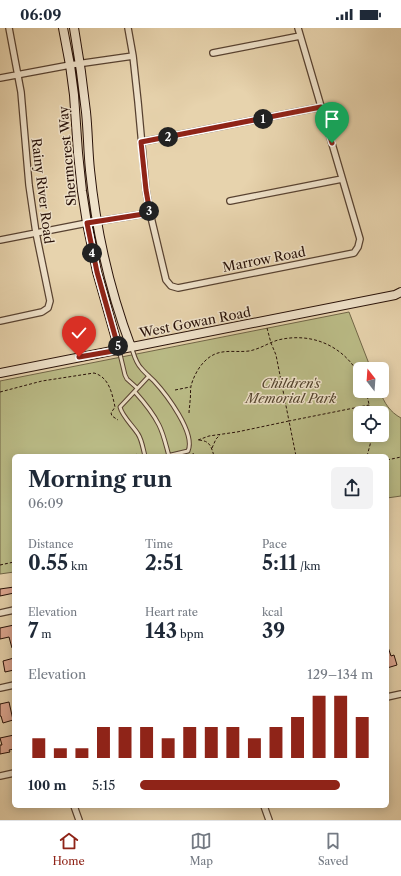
<!DOCTYPE html>
<meta charset="utf-8">
<style>
:root{--surface:#fff;--page:#f2f2f3;--text:#1f2937;--muted:#747a83;--line:#e0e1e3;--accent:#8f2418}
body{margin:0;font-family:"Libre Caslon Text",serif;background:var(--page);color:var(--text);height:100vh;display:flex;flex-direction:column;font-size:15px;white-space:nowrap}
*{box-sizing:border-box;margin:0}
p{font-size:13px;color:var(--muted)}
.icon{flex:none;width:22px;height:22px;fill:none;stroke:currentColor;stroke-width:2;stroke-linecap:round;stroke-linejoin:round}
.map{position:relative;flex:1;overflow:hidden}
.details{position:absolute;left:12px;top:426px;width:377px;height:354px;display:flex;flex-direction:column;background:var(--surface);border-radius:6px;box-shadow:0 2px 10px #0003}
.details>*{flex:none}
.needle{width:26px;rotate:343deg}
.tools{position:absolute;left:353px;top:334px;display:grid;gap:8px}
.tools a{display:grid;place-items:center;width:36px;height:36px;border-radius:6px;background:var(--surface);box-shadow:0 2px 10px #0003;font-size:20px}
.pin{position:absolute;display:grid;place-items:center;width:34px;height:34px;color:#fff;margin:-41px -17px;border-radius:50% 50% 50% 0;rotate:-45deg;box-shadow:0 0 4px #0007}
.pin .icon{rotate:45deg}
.km{position:absolute;width:20px;height:20px;margin:-10px;border-radius:50%;background:#222;color:#fff;font-size:11px;line-height:20px;text-align:center}
.round{display:grid;place-items:center;flex:none;width:42px;height:42px;border-radius:6px;background:var(--page)}
.summary{display:flex;align-items:center;justify-content:space-between;height:68px;padding:0 16px}
h1{font-size:22px;font-weight:700;line-height:30px}
.stats{display:grid;grid-template-columns:repeat(3,1fr);gap:6px;height:68px;padding:4px 16px}
.stats div{display:grid;align-content:center}
.stats b{font-size:20px;font-weight:700}
.stats small{font-size:11px;font-weight:400}
.stats p{font-size:11px}
.chart{height:112px;padding:8px 16px}
.chart p{display:flex;justify-content:space-between}
.chart svg{width:100%;height:72px;margin-top:4px;stroke:var(--accent);stroke-width:6}
ul{padding:0 16px;list-style:none;font-size:13px}
li{display:grid;grid-template-columns:64px 48px 1fr;align-items:center;height:30px}
li i{height:10px;border-radius:5px;background:var(--accent)}
.status{display:flex;justify-content:space-between;align-items:center;height:28px;padding:0 20px;background:var(--surface);direction:ltr}
.status svg{height:11px;fill:currentColor}
.dock{display:flex;justify-content:space-around;align-items:center;height:56px;border-top:1px solid var(--line);background:var(--surface);font-size:11px;color:var(--muted)}
.dock a{display:grid;justify-items:center;gap:2px}
.dock .selected{color:var(--accent)}
.map>svg:first-child{display:block}
</style>
<div class="status"><b>06:09</b><svg viewBox="0 0 49 12"><path d="M0 12V9h3v3zM5 12V6h3v6zM10 12V3h3v9zM15 12V0h3v12zM26 1h20v11H26zM47 4h2v5h-2z"/></svg></div>
<div class="map">
<svg width="401" height="792" viewBox="0 0 401 792">
<rect width="100%" height="100%" fill="#e7d3ad"/>
<filter id="stains"><feTurbulence type="fractalNoise" baseFrequency=".005" numOctaves="4"/><feColorMatrix values="0 0 0 0 .2 0 0 0 0 .09 0 0 0 0 .02 0 0 0 .5 -.17"/></filter>
<radialGradient id="worn" r=".72"><stop offset=".6" stop-color="#630" stop-opacity="0"/><stop offset="1" stop-color="#630" stop-opacity=".3"/></radialGradient>
<path fill="#babb86" stroke="#716647" fill-rule="evenodd" d="M 349,284 L 371,341 L 360,341 L 360,363 L 380,363 C 384,375 390,384 401,390 L 401,468 L 387,470 L 387,428 L 14,428 L 14,544 L 0,546 L 0,353 ZM 360,385 L 382,385 L 382,407 L 360,407 Z"/>
<path fill="#e0a993" stroke="#281108" d="M 14,559 L 14,565 L 0,568 L 0,561 Z
M 14,597 L 14,620 L 12,620 L 9,609 L 0,611 L 0,600 Z
M 387,619 L 388,619 L 391,628 L 394,627 L 397,637 L 387,640 Z
M 14,630 L 14,642 L 5,644 L 3,633 Z
M 9,674 L 13,692 L 3,695 L 1,688 L 0,688 L 0,676 Z
M 14,707 L 14,721 L 9,722 L 10,724 L 0,726 L 0,717 L 2,717 L 0,710 Z"/>
<g fill="none" stroke-linecap="round" stroke-linejoin="round">
<g stroke="#584231" stroke-width="5">
<path id="lane" d="M 132,321 C 134,327 136,335 141,340 C 145,345 150,349 154,353 C 166,366 196,405 188,423 L 167,428
M 119,322 L 125,347 L 127,351 L 137,360
M 135,364 C 144,374 153,385 159,397 C 164,407 166,418 169,428
M 145,428 C 143,421 142,412 138,406 C 133,398 122,388 120,379 L 149,348"/>
</g>
<g stroke="#584231" stroke-width="8">
<path id="street" d="M 128,0 L 133,28 L 138,74 L 146,162 L 150,185 L 166,252 L 171,258 L 178,260 L 354,225 L 358,219 L 360,211 L 298,0
M 213,25 L 300,8
M 0,50 L 70,37 L 133,28
M 141,114 L 321,79
M 230,173 L 342,151
M 0,212 L 87,195 L 150,185
M 0,293 L 42,284 L 48,280 L 50,273 L 36,205 L 29,157 L 21,64 L 9,0
M 0,585 L 14,582
M 0,660 L 14,657
M 387,669 L 401,666
M 0,748 L 14,745
M 74,778 L 79,792
M 264,778 L 269,792"/>
</g>
<g stroke="#281108" stroke-width="10">
<path id="secondary" d="M 63,0 L 70,37 L 74,67 L 78,125 L 82,163 L 87,195 L 97,244 L 119,322
M 74,0 C 79,28 83,56 86,84 C 88,103 88,123 90,142 C 96,202 110,263 131,319
M 0,345 L 395,267 L 401,264"/>
</g>
<path stroke="#281108" stroke-width="1" stroke-dasharray="3 2" stroke-linecap="butt" d="M 267,300 L 271,315 L 276,327 L 289,393 L 369,377
M 175,362 L 190,359
M 366,363 L 371,385
M 0,364 L 42,353 L 94,345 C 109,349 112,365 115,379 L 111,385 L 112,388 L 118,392
M 189,385 C 189,381 190,377 190,373 C 191,368 190,363 191,358 C 193,350 198,340 204,334 C 218,319 232,325 249,323 C 260,321 268,315 278,312 C 311,304 343,317 360,348
M 198,412 L 209,408 L 237,404 L 289,393 L 296,428
M 199,412 C 210,413 211,418 214,428
M 212,420 L 216,411 L 220,407
M 193,425 L 194,428
M 136,428 L 135,427 L 137,426
M 367,428 L 370,417 L 372,407
M 387,432 L 401,429
M 0,537 L 14,534"/>
<use href="#lane" stroke="#efe2ca" stroke-width="3"/>
<use href="#street" stroke="#efe2ca" stroke-width="5.5"/>
<use href="#secondary" stroke="#efe2ca" stroke-width="8"/>
</g>
<g fill="none" stroke-linecap="round" stroke-linejoin="round">
<g stroke="#fff" stroke-width="8">
<path id="route" d="M 79,329 L 119,322 L 97,244 L 87,195 L 150,185 L 146,162 L 141,114 L 321,79 L 332,115"/>
</g>
<use href="#route" stroke="#8f2418" stroke-width="5"/>
</g>
<g text-anchor="middle" stroke-width="3" stroke-linejoin="round" paint-order="stroke">
<g font-size="13" fill="#281108" stroke="#efe2ca">
<text transform="translate(67 128) rotate(-95)" y="5">Shermcrest Way</text>
<text transform="translate(43 163) rotate(83)" y="5">Rainy River Road</text>
<text transform="translate(264 231) rotate(-11)" y="5">Marrow Road</text>
<text transform="translate(195 294) rotate(-11)" y="5">West Gowan Road</text>
</g>
<g font-size="13" font-style="italic" fill="#54442e" stroke="#efe2ca">
<text x="291" y="360">Children's<tspan x="291" dy="15">Memorial Park</tspan></text>
</g>
</g>
<rect width="100%" height="100%" filter="url(#stains)"/>
<rect width="100%" height="100%" fill="url(#worn)"/>
</svg>
<div class="tools">
<a><svg class="needle" viewBox="-14 -14 28 28"><path d="M0-13l5 13h-10z" fill="#e53935"/><path d="M0 13l5-13h-10z" fill="#747a83"/></svg></a>
<a><svg class="icon" aria-label="locate" viewBox="0 0 24 24"><circle cx="12" cy="12" r="6"/><path d="M12 2v4M12 18v4M2 12h4M18 12h4"/></svg></a>
</div>
<div class="pin" style="left:332px;top:115px;background:#1e9e55"><svg class="icon" aria-label="arrive" viewBox="0 0 24 24"><path d="M6 21V4h12l-3 4 3 4H6"/></svg></div>
<div class="pin" style="left:79px;top:329px;background:#d93025"><svg class="icon" aria-label="check" viewBox="0 0 24 24"><path d="M5 12l5 5 9-10"/></svg></div>
<b class="km" style="left:263px;top:91px">1</b>
<b class="km" style="left:168px;top:109px">2</b>
<b class="km" style="left:149px;top:183px">3</b>
<b class="km" style="left:92px;top:225px">4</b>
<b class="km" style="left:118px;top:318px">5</b>
<section class="details">
<div class="summary"><div><h1>Morning run</h1><p>06:09</p></div><a class="round"><svg class="icon" aria-label="share" viewBox="0 0 24 24"><path d="M12 15V3M7 8l5-5 5 5M5 13v7h14v-7"/></svg></a></div>
<div class="stats">
<div><p>Distance</p><b>0.55<small> km</small></b></div>
<div><p>Time</p><b>2:51</b></div>
<div><p>Pace</p><b>5:11<small> /km</small></b></div>
</div>
<div class="stats">
<div><p>Elevation</p><b>7<small> m</small></b></div>
<div><p>Heart rate</p><b>143<small> bpm</small></b></div>
<div><p>kcal</p><b>39</b></div>
</div>
<div class="chart"><p><span>Elevation</span>129–134 m</p>
<svg viewBox="0 0 160 44" preserveAspectRatio="none"><path d="M5 44V32M15 44V38M25 44V38M35 44V25M45 44V25M55 44V25M65 44V32M75 44V25M85 44V25M95 44V25M105 44V32M115 44V25M125 44V19M135 44V6M145 44V6M155 44V19"/></svg>
</div>
<ul>
<li><b>100 m</b>5:15<i style="width:86%"></i></li>
</ul>
</section>
</div>
<nav class="dock">
<a class="selected"><svg class="icon" aria-label="home" viewBox="0 0 24 24"><path d="M3 11l9-7 9 7M6 9v11h12V9"/></svg>Home</a>
<a><svg class="icon" aria-label="map" viewBox="0 0 24 24"><path d="M3 6l6-2 6 2 6-2v14l-6 2-6-2-6 2zM9 4v14M15 6v14"/></svg>Map</a>
<a><svg class="icon" aria-label="saved" viewBox="0 0 24 24"><path d="M7 4h10v16l-5-4-5 4z"/></svg>Saved</a>
</nav>
